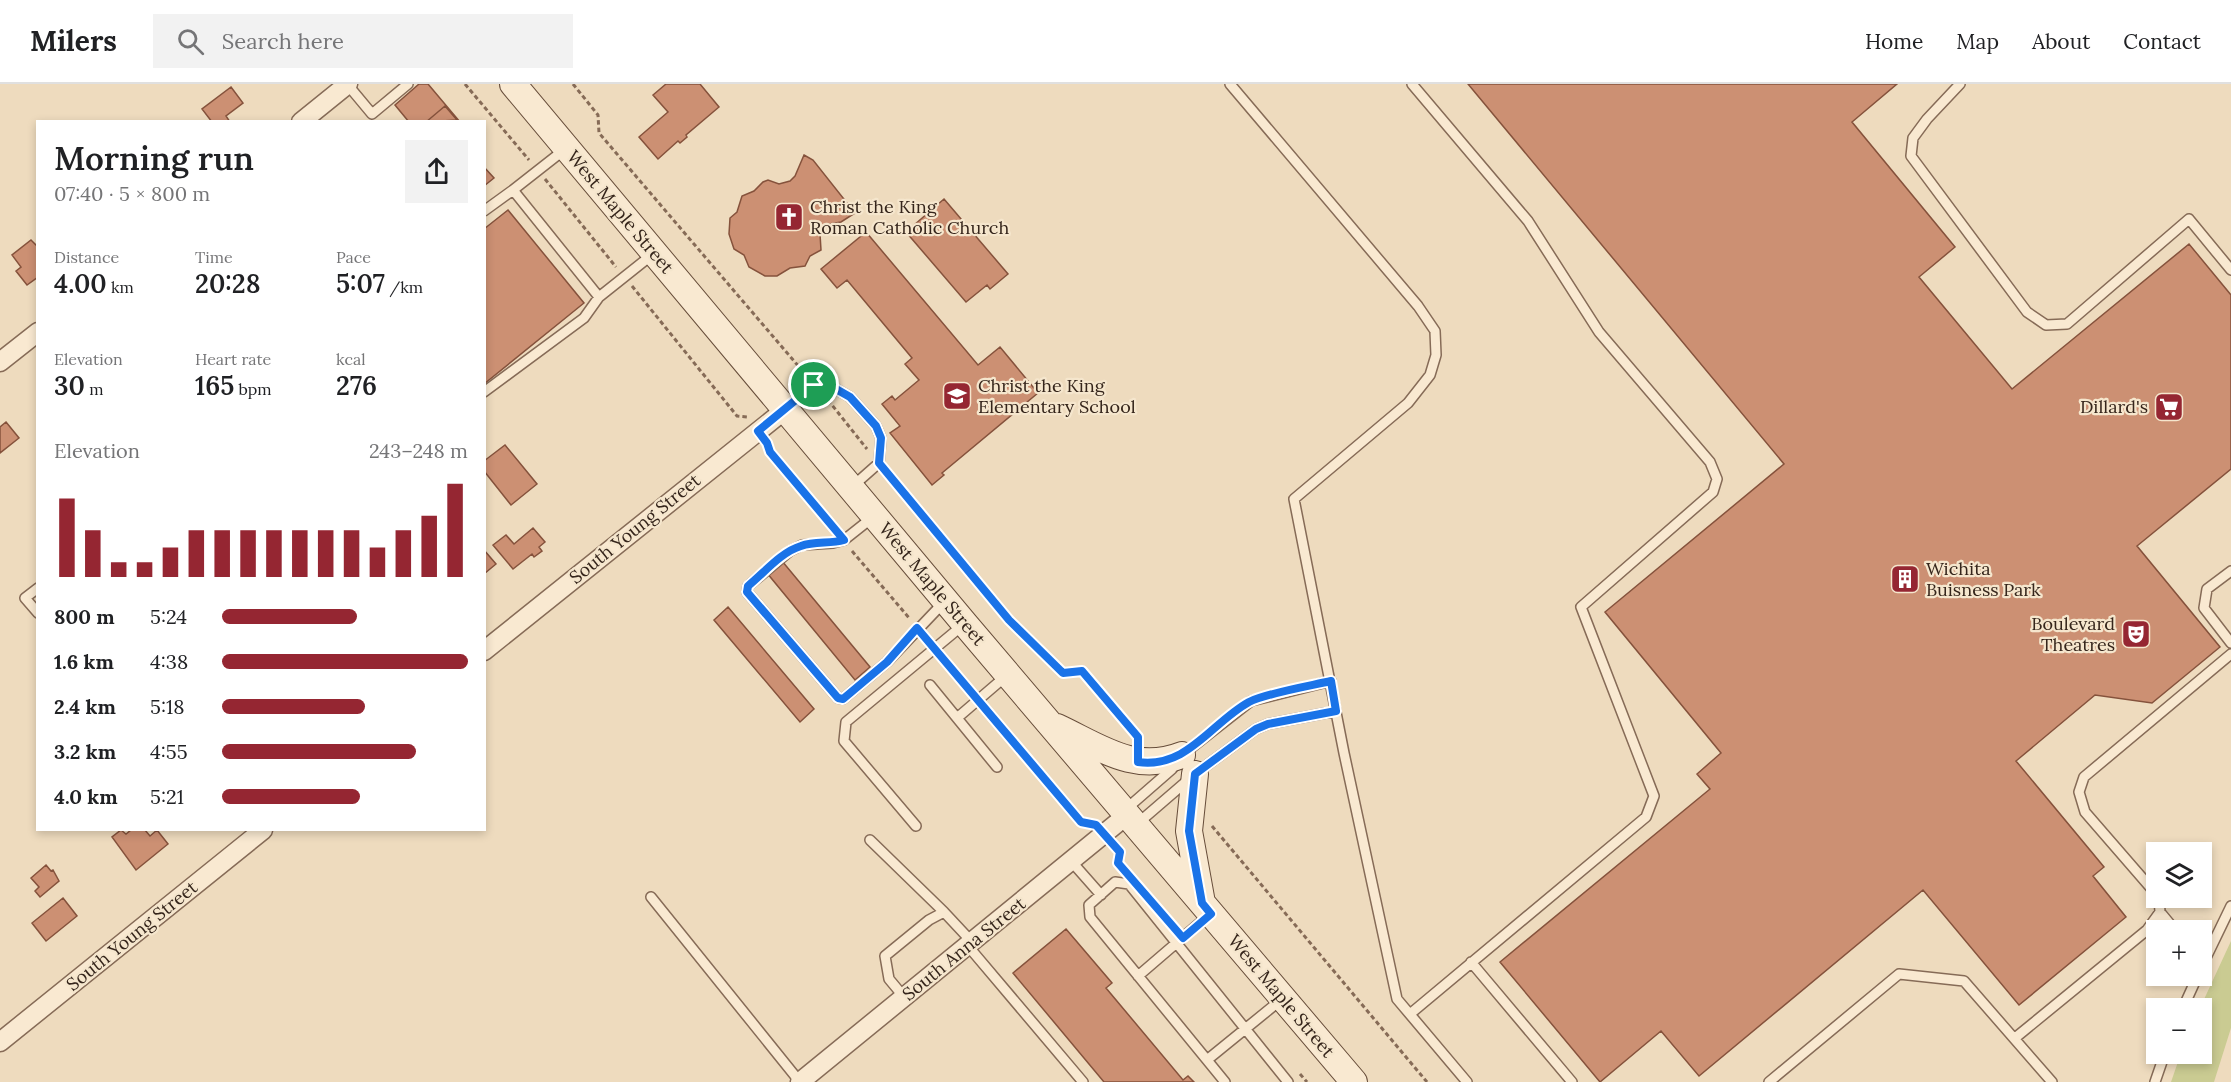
<!DOCTYPE html>
<meta charset="utf-8">
<style>
:root{--surface:#fff;--page:#f2f2f2;--text:#202124;--muted:#757577;--line:#e0e0e0;--accent:#952632}
body{margin:0;font-family:Lora,serif;background:var(--page);color:var(--text);height:100vh;display:flex;flex-direction:column;font-size:22px;white-space:nowrap}
*{box-sizing:border-box;margin:0}
p{font-size:20px;color:var(--muted)}
.icon{flex:none;width:33px;height:33px;fill:none;stroke:currentColor;stroke-width:2;stroke-linecap:round;stroke-linejoin:round}
.map{position:relative;flex:1;overflow:hidden}
.panel{position:absolute;left:36px;top:36px;width:450px;height:711px;display:flex;flex-direction:column;background:var(--surface);border-radius:0px;box-shadow:0 3px 9px #0003}
.panel>*{flex:none}
.buttons{position:absolute;left:2146px;top:758px;display:grid;gap:12px}
.buttons a{display:grid;place-items:center;width:66px;height:66px;border-radius:0px;background:var(--surface);box-shadow:0 3px 9px #0003;font-size:30px}
.pin{position:absolute;display:grid;place-items:center;width:51px;height:51px;color:#fff;margin:-26px;border:3px solid #fff;border-radius:50%;box-shadow:0 2px 6px #0007}
.round{display:grid;place-items:center;flex:none;width:63px;height:63px;border-radius:0px;background:var(--page)}
.overview{display:flex;align-items:center;justify-content:space-between;height:102px;padding:0 18px}
h1{font-size:33px;font-weight:600;line-height:45px}
.metrics{display:grid;grid-template-columns:repeat(3,1fr);gap:9px;height:102px;padding:6px 18px}
.metrics div{display:grid;align-content:center}
.metrics b{font-size:26px;font-weight:600}
.metrics small{font-size:16px;font-weight:400}
.metrics p{font-size:16px}
.chart{height:168px;padding:12px 18px}
.chart p{display:flex;justify-content:space-between}
.chart svg{width:100%;height:108px;margin-top:6px;stroke:var(--accent);stroke-width:6}
ul{padding:0 18px;list-style:none;font-size:20px}
li{display:grid;grid-template-columns:96px 72px 1fr;align-items:center;height:45px}
li i{height:15px;border-radius:8px;background:var(--accent)}
header{display:flex;align-items:center;gap:36px;box-sizing:border-box;height:84px;padding:0 30px;background:var(--surface);border-bottom:2px solid var(--line)}
header strong{font-size:28px}
nav{display:flex;gap:33px;margin-inline-start:auto;font-size:21px}
.search{width:420px;height:54px;background:var(--page);display:flex;align-items:center;gap:15px;box-sizing:border-box;padding:0 21px;border-radius:0px;color:var(--muted);font-size:22px}
.map>svg:first-child{display:block}
</style>
<header>
<strong>Milers</strong>
<div class="search"><svg class="icon" aria-label="search" viewBox="0 0 24 24"><circle cx="10" cy="10" r="6"/><path d="M15 15l6 6"/></svg>Search here</div>
<nav><a>Home</a><a>Map</a><a>About</a><a>Contact</a></nav>
</header>
<div class="map">
<svg width="2231" height="998" viewBox="0 0 2231 998">
<rect width="100%" height="100%" fill="#eedbbe"/>
<path fill="#cacb92" d="M 2231,857 L 2231,944 L 2214,998 L 2171,998 L 2181,969 L 2202,969 L 2202,924 L 2200,924 Z"/>
<path fill="#cc9073" stroke="#85523c" stroke-width="1.5" d="M 419,0 L 428,0 L 460,38 L 409,38 L 395,21 Z
M 666,0 L 700,0 L 719,23 L 686,51 L 687,53 L 680,59 L 678,57 L 658,75 L 639,53 L 668,28 L 653,11 Z
M 1468,0 L 1897,0 L 1852,38 L 1955,163 L 1919,193 L 2012,305 L 2189,160 L 2231,211 L 2231,385 L 2137,462 L 2220,563 L 2152,619 L 2095,611 L 2016,677 L 2104,783 L 2093,792 L 2126,833 L 2019,921 L 1923,806 L 1699,992 L 1661,947 L 1600,998 L 1500,878 L 1710,705 L 1697,690 L 1721,669 L 1605,528 L 1784,380 Z
M 231,3 L 243,19 L 226,32 L 230,38 L 212,38 L 202,25 Z
M 445,22 L 457,36 L 426,38 Z
M 804,71 L 813,76 L 855,129 L 841,138 L 824,141 L 820,150 L 821,166 L 810,172 L 805,182 L 790,184 L 777,192 L 765,192 L 749,183 L 744,171 L 734,165 L 729,150 L 730,134 L 737,128 L 742,112 L 754,107 L 763,98 L 768,96 L 779,100 L 790,97 L 795,92 Z
M 484,83 L 494,94 L 484,102 Z
M 944,115 L 1008,190 L 990,205 L 987,201 L 966,218 L 906,148 Z
M 508,126 L 584,219 L 484,300 L 484,145 Z
M 866,148 L 978,281 L 1000,263 L 1038,309 L 942,389 L 944,391 L 932,401 L 890,349 L 900,342 L 882,320 L 892,312 L 895,316 L 919,296 L 905,280 L 912,274 L 847,196 L 837,204 L 821,185 Z
M 31,156 L 38,163 L 38,193 L 27,201 L 16,187 L 21,183 L 12,171 Z
M 6,338 L 19,354 L 0,369 L 0,343 Z
M 505,361 L 537,400 L 511,421 L 484,387 L 484,377 Z
M 533,444 L 545,458 L 539,463 L 542,467 L 534,473 L 532,470 L 513,485 L 493,461 L 506,451 L 514,460 Z
M 484,466 L 496,480 L 484,490 Z
M 782,477 L 870,583 L 855,596 L 767,489 Z
M 728,523 L 814,625 L 800,638 L 714,536 Z
M 121,746 L 126,750 L 131,746 L 145,746 L 150,752 L 157,746 L 168,760 L 136,786 L 112,753 Z
M 46,781 L 51,787 L 53,786 L 59,797 L 40,813 L 35,807 L 39,803 L 31,794 Z
M 63,814 L 77,832 L 46,857 L 32,839 Z
M 1066,845 L 1112,899 L 1106,904 L 1183,996 L 1188,992 L 1194,998 L 1104,998 L 1013,889 Z"/>
<g fill="none" stroke-linecap="round" stroke-linejoin="round">
<g stroke="#866b57" stroke-width="12">
<path id="lane" d="M 347,0 L 372,30 L 408,0
M 1230,0 L 1418,222 L 1435,247 L 1436,271 L 1430,291 L 1408,319 L 1294,415 L 1344,669 L 1397,915 L 1467,998
M 1960,0 L 1927,35 L 1913,54 L 1911,72 L 2027,228 L 2046,241 L 2067,240 L 2189,135 L 2231,186
M 564,66 L 513,106 L 599,213 L 653,170
M 484,127 L 513,106
M 484,308 L 584,234 L 599,213
M 787,324 L 814,301 L 829,301 L 850,313 L 876,342 L 881,354 L 879,379 L 853,402
M 873,433 L 844,456 L 833,459 L 802,461 L 790,467 L 748,502 L 747,508 L 838,614 L 843,615 L 887,578 L 945,517
M 2231,487 L 2207,505 L 2204,524 L 2231,559
M 38,504 L 25,514 L 38,529
M 930,601 L 997,683
M 957,634 L 1006,592
M 1125,726 L 1172,685 L 1182,671 L 1251,617 L 1331,597
M 1137,740 L 1195,690 L 1256,645 L 1268,640 L 1336,627
M 916,742 L 844,657 L 846,638 L 963,541
M 870,756 L 944,828
M 1071,777 L 1101,811
M 2157,811 L 2085,728 L 2079,708 L 2084,693 L 2231,570
M 651,813 L 800,998
M 2160,828 L 2175,846
M 968,862 L 1083,998
M 1471,878 L 1572,998
M 2202,882 L 2231,822
M 1138,892 L 1209,831
M 904,913 L 889,895 L 885,872 L 929,836 L 944,828 L 972,858
M 2183,924 L 2198,891
M 1410,930 L 1646,733 L 1654,712 L 1581,523 L 1713,408 L 1717,395 L 1710,378 L 1599,248 L 1528,137 L 1412,0
M 2015,954 L 2147,846 L 2160,828 L 2159,813
M 1207,976 L 1282,915
M 1225,998 L 1090,833 L 1089,821 L 1115,798 L 1129,800 L 1288,998
M 1769,998 L 1899,890 L 1964,897 L 2052,998
M 2155,998 L 2165,969"/>
</g>
<g stroke="#866b57" stroke-width="21">
<path id="street" d="M 301,38 L 348,0
M 0,278 L 38,248
M 484,567 L 786,325
M 0,958 L 263,746
M 800,998 L 1127,731"/>
</g>
<g stroke="#674d3a" stroke-width="28">
<path id="secondary" d="M 513,0 L 965,540 L 1354,998
M 1057,643 C 1100,663 1134,690 1182,671
M 1195,690 L 1189,747 L 1202,819"/>
</g>
<path stroke="#866b57" stroke-width="3" stroke-dasharray="4.5 3" stroke-linecap="butt" d="M 465,0 L 529,76
M 573,0 L 598,31 L 599,49 L 806,291
M 545,95 L 616,183
M 632,202 L 737,332 L 747,333
M 828,316 L 867,365
M 768,362 L 770,368 L 835,446
M 887,388 L 1009,536 L 1063,589 L 1082,587 L 1138,655
M 852,467 L 910,535
M 943,575 L 970,606
M 986,625 L 1081,738 L 1088,740
M 1212,742 L 1427,998
M 1115,763 L 1120,768 L 1118,779 L 1124,785
M 1300,990 L 1307,998"/>
<use href="#lane" stroke="#f9e9d1" stroke-width="9"/>
<use href="#street" stroke="#f9e9d1" stroke-width="18"/>
<use href="#secondary" stroke="#f9e9d1" stroke-width="26"/>
</g>
<g fill="none" stroke-linecap="round" stroke-linejoin="round">
<g stroke="#fff" stroke-width="12">
<path id="route" d="M 814,301 L 829,301 L 850,313 L 876,342 L 881,354 L 879,379 L 1009,536 L 1063,589 L 1082,587 L 1138,653 L 1138,678 C 1187,685 1211,639 1249,618 C 1267,609 1309,602 1331,597 L 1336,627 L 1268,640 L 1256,645 L 1195,690 L 1189,747 L 1202,819 L 1211,830 L 1183,854 L 1118,779 L 1120,768 L 1096,741 L 1081,738 L 917,544 L 887,578 L 843,615 L 838,614 L 747,508 L 748,502 C 764,489 781,468 801,462 C 815,457 830,460 844,456 L 770,368 L 767,359 L 758,347 Z"/>
</g>
<use href="#route" stroke="#1a73e8" stroke-width="8"/>
</g>
<defs>
<g id="church-square" transform="scale(1.5)"><rect x="-9" y="-9" width="18" height="18" rx="4" fill="#952632" stroke="#f5e6cd"/><path d="M-1.2-6h2.4v3.5h3.3v2.4h-3.3V6h-2.4V-.1h-3.3v-2.4h3.3Z" fill="#fff"/></g>
<g id="school-square" transform="scale(1.5)"><rect x="-9" y="-9" width="18" height="18" rx="4" fill="#952632" stroke="#f5e6cd"/><path d="M0-5L7-2L0 1L-7-2ZM-4 1L0 2.5L4 1V4Q0 6-4 4Z" fill="#fff"/></g>
<g id="supermarket-square" transform="scale(1.5)"><rect x="-9" y="-9" width="18" height="18" rx="4" fill="#952632" stroke="#f5e6cd"/><path d="M-6-5.5h2.5l.6 2H6L4.5 2H-2.5L-4.4-4H-6ZM-1.5 3.2a1.3 1.3 0 1 0 .1 0ZM3 3.2a1.3 1.3 0 1 0 .1 0Z" fill="#fff"/></g>
<g id="building-square" transform="scale(1.5)"><rect x="-9" y="-9" width="18" height="18" rx="4" fill="#952632" stroke="#f5e6cd"/><path d="M-4-6H4V6H1V3H-1V6H-4ZM-2.5-4.3h1.7v1.8h-1.7ZM.8-4.3h1.7v1.8H.8ZM-2.5-1h1.7V.8h-1.7ZM.8-1h1.7V.8H.8Z" fill="#fff"/></g>
<g id="theatre-square" transform="scale(1.5)"><rect x="-9" y="-9" width="18" height="18" rx="4" fill="#952632" stroke="#f5e6cd"/><path d="M-5-5.5Q0-4 5-5.5V0Q5 5 0 6Q-5 5-5 0ZM-3.3-2.5H-1v1.5H-3.3ZM1-2.5H3.3v1.5H1ZM-2.8 1Q0 5.5 2.8 1Z" fill="#fff"/></g>
</defs>
<g fill-rule="evenodd">
<use href="#church-square" x="789" y="133"/>
<use href="#school-square" x="957" y="312"/>
<use href="#supermarket-square" x="2169" y="323"/>
<use href="#building-square" x="1905" y="495"/>
<use href="#theatre-square" x="2136" y="550"/>
</g>
<g text-anchor="middle" stroke-width="4.5" stroke-linejoin="round" paint-order="stroke">
<g font-size="18" fill="#35251b" stroke="#f5e6cd" text-anchor="start">
<text x="810" y="129">Christ the King<tspan x="810" dy="21">Roman Catholic Church</tspan></text>
<text x="978" y="308">Christ the King<tspan x="978" dy="21">Elementary School</tspan></text>
<text x="2148" y="329" text-anchor="end">Dillard's</text>
<text x="1926" y="491">Wichita<tspan x="1926" dy="21">Buisness Park</tspan></text>
<text x="2115" y="546" text-anchor="end">Boulevard<tspan x="2115" dy="21">Theatres</tspan></text>
</g>
<g font-size="18" fill="#35251b" stroke="#f5e6cd">
<text transform="translate(620 128) rotate(50)" y="6">West Maple Street</text>
<text transform="translate(635 445) rotate(-39)" y="6">South Young Street</text>
<text transform="translate(932 500) rotate(50)" y="6">West Maple Street</text>
<text transform="translate(132 852) rotate(-39)" y="6">South Young Street</text>
<text transform="translate(964 865) rotate(-39)" y="6">South Anna Street</text>
<text transform="translate(1281 912) rotate(50)" y="6">West Maple Street</text>
</g>
</g>
</svg>
<div class="buttons">
<a><svg class="icon" aria-label="layers" viewBox="0 0 24 24"><path d="M12 4l9 5-9 5-9-5zM3 14l9 5 9-5"/></svg></a>
<a>+</a>
<a>−</a>
</div>
<div class="pin" style="left:814px;top:301px;background:#1e9e55"><svg class="icon" aria-label="arrive" viewBox="0 0 24 24"><path d="M6 21V4h12l-3 4 3 4H6"/></svg></div>
<section class="panel">
<div class="overview"><div><h1>Morning run</h1><p>07:40 · 5 × 800 m</p></div><a class="round"><svg class="icon" aria-label="share" viewBox="0 0 24 24"><path d="M12 15V3M7 8l5-5 5 5M5 13v7h14v-7"/></svg></a></div>
<div class="metrics">
<div><p>Distance</p><b>4.00<small> km</small></b></div>
<div><p>Time</p><b>20:28</b></div>
<div><p>Pace</p><b>5:07<small> /km</small></b></div>
</div>
<div class="metrics">
<div><p>Elevation</p><b>30<small> m</small></b></div>
<div><p>Heart rate</p><b>165<small> bpm</small></b></div>
<div><p>kcal</p><b>276</b></div>
</div>
<div class="chart"><p><span>Elevation</span>243–248 m</p>
<svg viewBox="0 0 160 44" preserveAspectRatio="none"><path d="M5 44V12M15 44V25M25 44V38M35 44V38M45 44V32M55 44V25M65 44V25M75 44V25M85 44V25M95 44V25M105 44V25M115 44V25M125 44V32M135 44V25M145 44V19M155 44V6"/></svg>
</div>
<ul>
<li><b>800 m</b>5:24<i style="width:55%"></i></li>
<li><b>1.6 km</b>4:38<i style="width:100%"></i></li>
<li><b>2.4 km</b>5:18<i style="width:58%"></i></li>
<li><b>3.2 km</b>4:55<i style="width:79%"></i></li>
<li><b>4.0 km</b>5:21<i style="width:56%"></i></li>
</ul>
</section>
</div>
